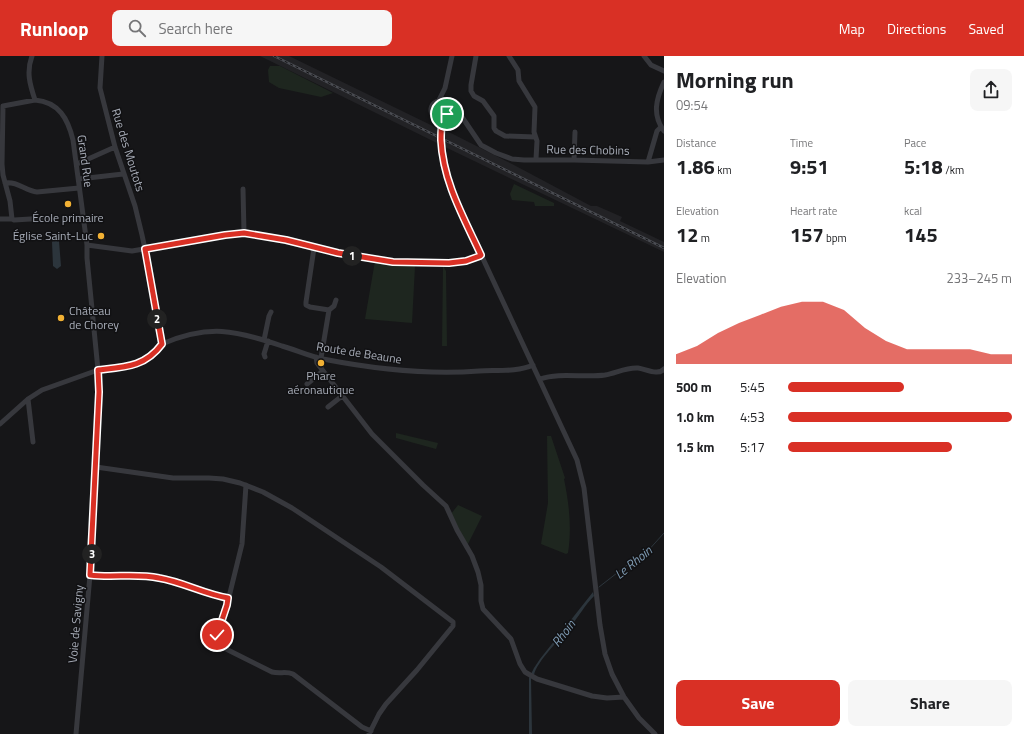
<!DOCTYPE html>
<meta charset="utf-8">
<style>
:root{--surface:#fff;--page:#f6f6f6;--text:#202124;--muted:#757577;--accent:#d93025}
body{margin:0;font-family:"Titillium Web",sans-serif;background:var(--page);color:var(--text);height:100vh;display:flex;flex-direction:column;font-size:15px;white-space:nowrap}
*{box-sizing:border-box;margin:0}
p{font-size:13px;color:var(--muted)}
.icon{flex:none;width:22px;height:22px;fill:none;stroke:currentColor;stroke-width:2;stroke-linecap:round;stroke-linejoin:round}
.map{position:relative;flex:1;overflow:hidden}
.details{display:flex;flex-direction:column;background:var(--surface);width:360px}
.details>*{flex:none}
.pin{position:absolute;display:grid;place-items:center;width:34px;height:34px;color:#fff;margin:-17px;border:2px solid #fff;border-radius:50%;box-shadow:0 1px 4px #0007}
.km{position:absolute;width:20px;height:20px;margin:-10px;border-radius:50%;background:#222;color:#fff;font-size:11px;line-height:20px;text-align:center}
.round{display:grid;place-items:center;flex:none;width:42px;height:42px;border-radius:8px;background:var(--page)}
.head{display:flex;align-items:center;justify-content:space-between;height:68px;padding:0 12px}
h1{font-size:22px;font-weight:700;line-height:30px}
.figures{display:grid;grid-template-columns:repeat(3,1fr);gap:6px;height:68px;padding:4px 12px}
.figures div{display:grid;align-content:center}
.figures b{font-size:20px;font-weight:700}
.figures small{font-size:11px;font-weight:400}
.figures p{font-size:11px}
.chart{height:112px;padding:8px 12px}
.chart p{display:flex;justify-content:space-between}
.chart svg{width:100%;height:72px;margin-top:4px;fill:var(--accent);opacity:.7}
.action{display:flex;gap:8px;margin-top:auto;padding:8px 12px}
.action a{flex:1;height:46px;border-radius:8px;background:var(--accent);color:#fff;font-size:16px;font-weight:700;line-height:46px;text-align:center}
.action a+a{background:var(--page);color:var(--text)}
ul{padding:0 12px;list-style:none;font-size:13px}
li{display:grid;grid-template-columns:64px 48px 1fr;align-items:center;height:30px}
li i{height:10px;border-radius:5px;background:var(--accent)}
header{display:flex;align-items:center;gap:24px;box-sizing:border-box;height:56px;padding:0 20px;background:var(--accent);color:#fff}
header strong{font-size:19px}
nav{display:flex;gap:22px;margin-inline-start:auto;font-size:14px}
.search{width:280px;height:36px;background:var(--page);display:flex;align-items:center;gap:10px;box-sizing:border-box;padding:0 14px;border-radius:8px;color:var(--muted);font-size:15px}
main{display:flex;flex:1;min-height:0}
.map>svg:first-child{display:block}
</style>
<header>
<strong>Runloop</strong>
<div class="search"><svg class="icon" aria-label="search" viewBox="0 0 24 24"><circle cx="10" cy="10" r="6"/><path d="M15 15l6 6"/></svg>Search here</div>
<nav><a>Map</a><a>Directions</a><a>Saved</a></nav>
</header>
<main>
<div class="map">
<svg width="664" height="678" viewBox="0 0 664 678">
<rect width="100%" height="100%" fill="#161618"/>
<path fill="#222225" d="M 260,0 L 289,0 L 437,72 L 437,87 Z
M 443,73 L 514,109 L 591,150 L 597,150 L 622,161 L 620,165 L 664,186 L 664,196 L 443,90 Z"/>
<path fill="#1e261f" d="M 270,10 L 280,10 L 333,37 L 321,41 L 279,32 L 269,26 L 268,14 Z
M 514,128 L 554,147 L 554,150 L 535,150 L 534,146 L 512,144 L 510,138 Z
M 375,205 L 415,210 L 412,267 L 365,263 Z
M 443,210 L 446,215 L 447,290 L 442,290 Z
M 396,377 L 438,387 L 436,393 L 396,382 Z
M 547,380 L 551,380 L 565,422 L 564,423 C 569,447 572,472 568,497 L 566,498 L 541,488 L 548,447 Z
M 458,449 L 482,460 L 467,490 L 451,458 Z"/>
<path fill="#2c353c" d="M 55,183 L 57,183 L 59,185 L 61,210 L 57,213 L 53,210 L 52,186 Z
M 593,536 L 594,540 C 585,549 579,560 571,570 C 561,582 537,605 534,619 L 531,618 L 534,612 L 540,603 Z
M 529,621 L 531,622 L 532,678 L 529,678 Z"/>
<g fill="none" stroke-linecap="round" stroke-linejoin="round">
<path stroke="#2c353c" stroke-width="1" d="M 599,531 L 626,510 L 646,497 L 664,477"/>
<path stroke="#37383d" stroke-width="5" d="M 32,0 C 26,16 30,29 35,44
M 102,0 L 100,32 L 115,91 L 135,150 L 142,179 L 148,207 L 162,288
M 476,0 L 471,29 L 471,35 L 474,40 L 483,45 L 494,60 L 494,72 L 496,75 L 505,80 L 535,81
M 509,0 L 518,14 L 519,25 L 535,51 L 534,76 L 537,85 L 536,103
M 644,0 L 651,9 L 664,15
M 664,26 C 656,43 652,59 664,75
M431 54a9 9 0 1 1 18 0a9 9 0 1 1-18 0Z
M 438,46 L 445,32 L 452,0
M 3,50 L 35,44 C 59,46 68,63 73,84 L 87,189 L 87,202 L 98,314 L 99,337 L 90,519 L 76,678
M 3,50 L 2,108 L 3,119 L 10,145 L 12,163
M 448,51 L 460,58 L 481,89 L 496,97 L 512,103 L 524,104 L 574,104 L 648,106 L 664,104
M 441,90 L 445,113 L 456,145 L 577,404 L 584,432 L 600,569 L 605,598 L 612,618 L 624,641 L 639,662 L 655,678
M 574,104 L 575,76
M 648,106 L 657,75 L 661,71
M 77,108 L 115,91
M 79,123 L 123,118
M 5,127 C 18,125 25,135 37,136 L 79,132
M 243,133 L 244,177
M 0,163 L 12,163 L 14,164 L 47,162
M 87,189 L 132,195 L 225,179 L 244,177 L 286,184 L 338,197 L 393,206 L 449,207 L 466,205 L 481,199
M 314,192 L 306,246 L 306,249 L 310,251 L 329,254 L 321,302
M 329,254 L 334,250 L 336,244
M 264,284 L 269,260 L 271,256
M 162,288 C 209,268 235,274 282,290 C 296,294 309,300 323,303 C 374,313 427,319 479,315 C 496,314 518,316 533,309
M 265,301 L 264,298 L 268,285
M 316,301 L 317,307 L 372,378 L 423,429 L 446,450 L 457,474 L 472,500 L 478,516 L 481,529 L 481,545 L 483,553 L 511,583 L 520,608 L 525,616 L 537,623 L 592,640 L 607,642 L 624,641
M 540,323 C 560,316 584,322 605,319 C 616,317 627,311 638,312 C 646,313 658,320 664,313
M 307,328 L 323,315
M 28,343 L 33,386
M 328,351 L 342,340
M 0,368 L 28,343 L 42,334 L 98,314 L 126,311 L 137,308 L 156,296 L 162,288
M 96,411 L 173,422 L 209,422 L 223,423 L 240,427 L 263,436 L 292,452 L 381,511 L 453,566 L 453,570 L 417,614 L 386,648 L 379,658 L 369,678
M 246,429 L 242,488 L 227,549 L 217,579 L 217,586 L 220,590 L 272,616 C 280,618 286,615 293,618 L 362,671 L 371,675
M 90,519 C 113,522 136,517 159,522 C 183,526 204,538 228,542"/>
<g stroke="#4a4c52" stroke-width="2.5">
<path id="rail" d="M 274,0 L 664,192"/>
</g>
<use href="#rail" stroke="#111113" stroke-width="1" stroke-dasharray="3" stroke-linecap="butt"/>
<path stroke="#37383d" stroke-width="5" d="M 440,73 L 441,90"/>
</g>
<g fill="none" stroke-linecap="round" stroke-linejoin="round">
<g stroke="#fff" stroke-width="8">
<path id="route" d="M 217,579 L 227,549 L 228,542 C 204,538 183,526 159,522 C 136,517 113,522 90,519 L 99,336 L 98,314 C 125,311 145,311 162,288 L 145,193 L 225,179 L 244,177 L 286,184 L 338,197 L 393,206 L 449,207 L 466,205 L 480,200 L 481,199 C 464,162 443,126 441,84 C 441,74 441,66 447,58"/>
</g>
<use href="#route" stroke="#d93025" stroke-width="5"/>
</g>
<g fill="#f2b134" stroke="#111113" stroke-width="1.5">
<circle cx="68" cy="148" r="4"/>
<circle cx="101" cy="180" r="4"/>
<circle cx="61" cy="262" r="4"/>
<circle cx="321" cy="307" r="4"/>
</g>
<g text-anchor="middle" stroke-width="3" stroke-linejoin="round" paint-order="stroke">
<g font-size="12" fill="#a8adb8" stroke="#111113">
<text transform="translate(128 94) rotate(73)" y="4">Rue des Moutots</text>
<text transform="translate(588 94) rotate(1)" y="4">Rue des Chobins</text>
<text transform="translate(85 105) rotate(82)" y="4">Grand Rue</text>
<text transform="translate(359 297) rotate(9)" y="4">Route de Beaune</text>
<text transform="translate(76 568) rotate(-85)" y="4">Voie de Savigny</text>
</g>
<g font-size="12" fill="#a8adb8" stroke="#111113">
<text x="68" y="166">École primaire</text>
<text x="93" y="184" text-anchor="end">Église Saint-Luc</text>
<text x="69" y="259" text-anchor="start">Château<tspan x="69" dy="14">de Chorey</tspan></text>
<text x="321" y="324">Phare<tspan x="321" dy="14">aéronautique</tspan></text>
</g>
<g font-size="13" font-style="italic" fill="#7f9bb3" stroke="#111113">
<text transform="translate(633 506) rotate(-39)" y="5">Le Rhoin</text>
<text transform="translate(563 577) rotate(-52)" y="5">Rhoin</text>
</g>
</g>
</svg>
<div class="pin" style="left:447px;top:58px;background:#1e9e55"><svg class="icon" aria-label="arrive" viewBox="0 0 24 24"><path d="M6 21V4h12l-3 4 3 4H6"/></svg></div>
<div class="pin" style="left:217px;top:579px;background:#d93025"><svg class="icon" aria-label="check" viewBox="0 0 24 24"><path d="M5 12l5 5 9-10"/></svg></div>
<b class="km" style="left:352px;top:200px">1</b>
<b class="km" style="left:157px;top:263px">2</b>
<b class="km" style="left:92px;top:498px">3</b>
</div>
<section class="details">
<div class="head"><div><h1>Morning run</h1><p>09:54</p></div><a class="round"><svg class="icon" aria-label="share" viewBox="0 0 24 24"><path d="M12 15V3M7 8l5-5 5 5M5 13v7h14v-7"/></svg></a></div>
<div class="figures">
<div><p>Distance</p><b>1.86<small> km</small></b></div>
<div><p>Time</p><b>9:51</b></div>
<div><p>Pace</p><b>5:18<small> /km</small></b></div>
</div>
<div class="figures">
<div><p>Elevation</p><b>12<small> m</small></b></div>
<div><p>Heart rate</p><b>157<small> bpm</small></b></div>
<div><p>kcal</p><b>145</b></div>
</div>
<div class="chart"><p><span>Elevation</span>233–245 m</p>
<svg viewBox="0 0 160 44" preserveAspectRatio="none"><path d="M0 44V38L10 33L20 25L30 19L40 14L50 9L60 6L70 6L80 11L90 22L100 30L110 35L120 35L130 35L140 35L150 38L160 38V44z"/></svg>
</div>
<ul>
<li><b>500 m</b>5:45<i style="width:52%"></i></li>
<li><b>1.0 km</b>4:53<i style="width:100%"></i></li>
<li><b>1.5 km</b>5:17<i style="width:73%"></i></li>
</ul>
<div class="action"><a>Save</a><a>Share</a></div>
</section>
</main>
